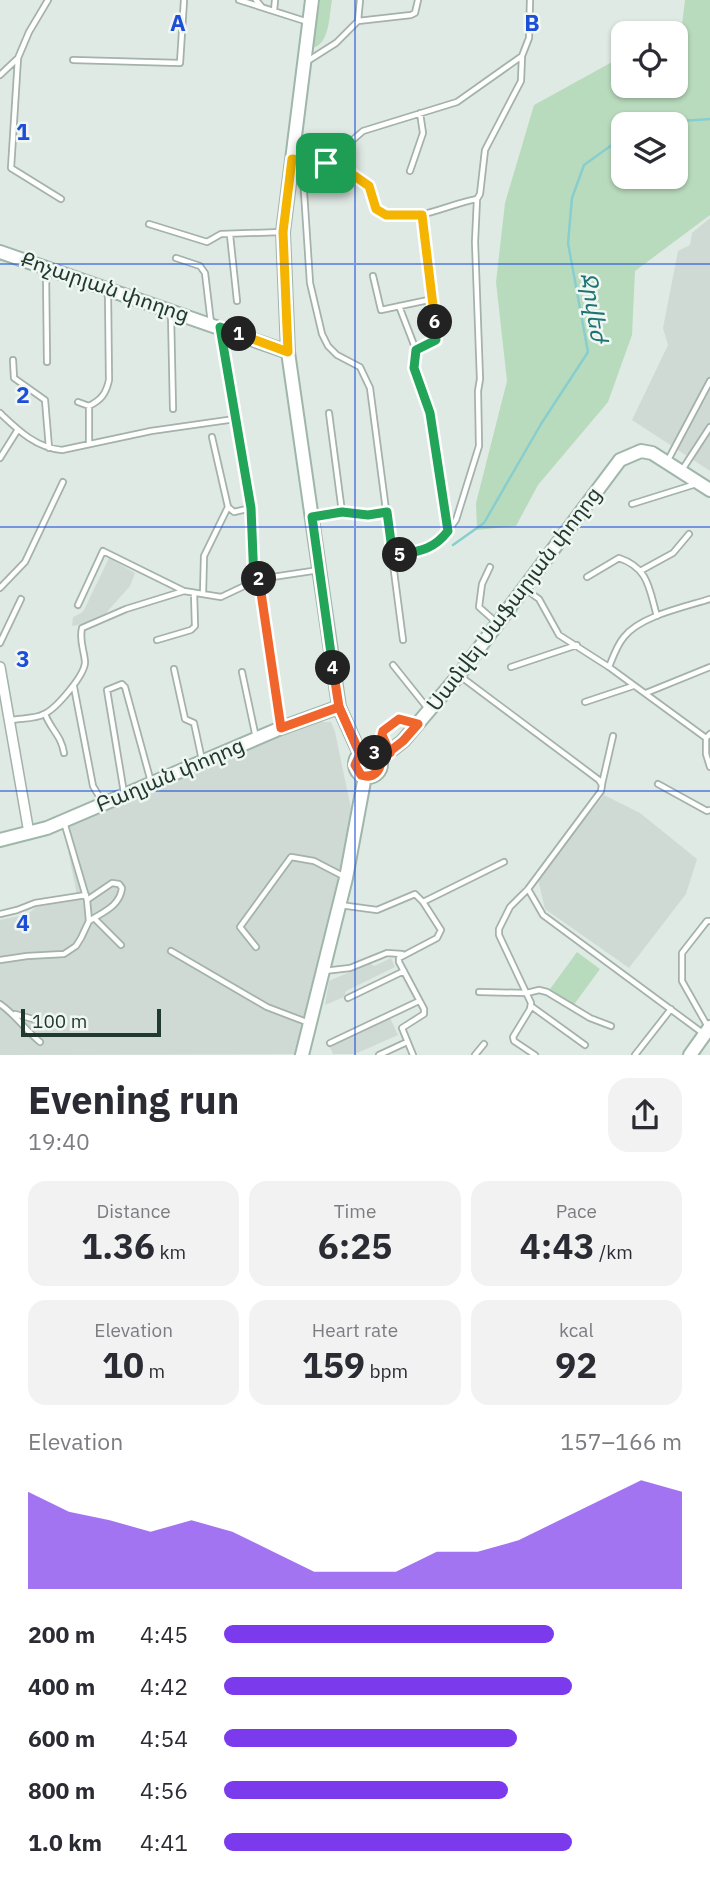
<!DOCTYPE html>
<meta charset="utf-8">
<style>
:root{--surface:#fff;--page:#f2f2f3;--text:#2b2b33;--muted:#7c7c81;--accent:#7c3aed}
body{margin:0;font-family:"IBM Plex Sans","Noto Sans Armenian",sans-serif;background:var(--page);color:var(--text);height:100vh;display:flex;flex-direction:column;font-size:26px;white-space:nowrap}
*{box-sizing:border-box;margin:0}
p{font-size:23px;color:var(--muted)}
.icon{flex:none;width:38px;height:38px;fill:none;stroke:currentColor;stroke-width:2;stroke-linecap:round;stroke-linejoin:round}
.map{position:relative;height:1055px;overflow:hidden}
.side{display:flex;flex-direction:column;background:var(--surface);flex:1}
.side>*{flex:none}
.tools{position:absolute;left:611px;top:21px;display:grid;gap:14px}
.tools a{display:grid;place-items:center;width:77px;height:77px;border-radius:14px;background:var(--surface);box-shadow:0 2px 5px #0004;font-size:35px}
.scale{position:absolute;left:21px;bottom:18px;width:140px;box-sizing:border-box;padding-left:7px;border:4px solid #213a2f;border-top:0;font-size:19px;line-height:24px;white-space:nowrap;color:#213a2f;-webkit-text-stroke:5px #f0f7f2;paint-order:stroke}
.pin{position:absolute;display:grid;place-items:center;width:60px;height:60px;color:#fff;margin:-30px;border-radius:14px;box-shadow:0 4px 10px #0006}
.km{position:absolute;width:35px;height:35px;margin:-18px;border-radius:50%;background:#222;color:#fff;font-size:19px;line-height:35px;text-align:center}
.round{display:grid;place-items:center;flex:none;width:74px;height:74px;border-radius:21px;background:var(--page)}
.overview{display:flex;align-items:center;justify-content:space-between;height:119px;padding:0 28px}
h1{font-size:38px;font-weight:700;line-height:52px}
.stats{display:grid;grid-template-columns:repeat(3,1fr);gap:10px;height:119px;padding:7px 28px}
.stats div{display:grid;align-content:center;border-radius:18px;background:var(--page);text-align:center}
.stats b{font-size:35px;font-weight:700}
.stats small{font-size:19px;font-weight:400}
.stats p{font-size:19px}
.chart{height:196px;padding:14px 28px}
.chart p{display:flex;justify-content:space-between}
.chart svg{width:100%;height:126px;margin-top:7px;fill:var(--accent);opacity:.7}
ul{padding:0 28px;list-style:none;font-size:23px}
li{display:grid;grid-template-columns:112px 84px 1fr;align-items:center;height:52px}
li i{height:18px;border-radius:9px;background:var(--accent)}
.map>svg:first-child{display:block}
</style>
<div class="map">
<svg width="710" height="1055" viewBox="0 0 710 1055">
<rect width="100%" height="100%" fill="#e0eae4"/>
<path fill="#cedad3" d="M 710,218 L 710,471 L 632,420 L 668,345 L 663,328 L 678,251 L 690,245 L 692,233 Z
M 109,558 L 135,573 L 130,586 L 106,613 L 88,623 L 72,626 L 73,617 L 83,612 Z
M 313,722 L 331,722 L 335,732 L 353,818 L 336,899 L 298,1054 L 0,1055 L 0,920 L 28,914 L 36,907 L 78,900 L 63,826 Z
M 604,795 L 640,813 L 697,859 L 686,894 L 629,968 L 545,909 L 538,879 Z
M 391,958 L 395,967 L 346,991 L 344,997 L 325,1005 L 329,981 L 370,963 L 374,966 Z
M 390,1018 L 398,1035 L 355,1054 L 333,1054 L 330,1047 Z"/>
<path fill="#b9dbbd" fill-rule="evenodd" d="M 320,0 L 332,0 C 329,16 330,43 313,48 Z
M 685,0 L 710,0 L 710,215 L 635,271 L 632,335 L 608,402 L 538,485 L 516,526 L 477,530 L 476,503 L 507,381 L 496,282 L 505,203 L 534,105 L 623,56 L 623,86 L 676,86 L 676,33 L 666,33 L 682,25 ZM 676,124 L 676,177 L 623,177 L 623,124 Z
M 577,952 L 600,969 L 573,1006 L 550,989 Z"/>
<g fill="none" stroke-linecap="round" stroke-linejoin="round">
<path stroke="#89cece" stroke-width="2.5" d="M 640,124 L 710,119
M 453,545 L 484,523 L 541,424 L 588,352 L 568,243 L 572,198 L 584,165 L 623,137"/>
<g stroke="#a3b2aa" stroke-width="8">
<path id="lane" d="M 48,0 L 29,32 L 18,58 L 11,168 L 61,199
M 239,0 L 308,22
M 256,0 L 262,7
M 274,11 L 275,0
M 358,21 L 411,15 L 415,13 L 418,0
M 73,60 L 180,63 L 184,0
M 306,62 L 336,43 L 358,21 L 360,0
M 0,75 L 17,59
M 292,160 L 326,163 L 363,131 L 457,102 L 522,56 L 529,38 L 530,0
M 302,161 L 310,283 L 322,334 L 328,346 L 337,355 L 360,367 L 370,388 L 403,640
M 326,163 C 341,165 358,174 368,185 C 376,194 372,212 387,215 C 417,223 448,204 477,199 L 480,194 L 485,150 L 521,81 L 522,56
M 410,171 L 423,133 L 420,113
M 422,215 L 433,299 L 436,340 L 416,350 L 414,367 L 430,413 L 448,530
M 149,224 L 207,242 L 221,234 L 282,232
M 230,235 L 237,301
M 176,258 L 200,266 L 205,273 L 211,323
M 46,272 L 47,362
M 373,276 L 381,310 L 433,299
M 399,306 L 416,350
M 171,315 L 173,409
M 221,332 L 251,508 L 254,581
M 13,360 L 14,378 L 45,400 L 49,448
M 78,402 L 89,406 L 89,444
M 89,406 C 101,400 106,394 109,380 L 108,293
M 0,413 C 18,430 36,448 62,450 L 151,431 L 235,419
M 329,413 L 342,512
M 212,437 L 228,507 L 234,512 L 251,508
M 0,458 L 17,431
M 668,460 L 710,381
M 682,470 L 710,427
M 632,504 L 696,484
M 315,517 L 342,512 L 368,515 L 387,512
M 393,557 L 429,549 L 440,542 L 456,520 L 479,446 L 478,391 L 480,379 L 475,242 L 477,199
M 490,567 L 482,584 L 479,607 L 497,623
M 642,570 L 673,553 L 689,534
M 587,577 L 619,558 C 649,568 649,589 657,616
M 259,579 L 281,727
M 0,588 L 25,562 L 63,482
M 525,589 L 539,599 L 559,635 L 609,667 L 706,738 L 710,734
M 203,594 L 204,556 L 228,507
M 78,605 L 103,551 L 184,591 L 221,597 L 259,579 L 319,570
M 157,640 L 191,630 L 195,626 L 194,593
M 0,643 L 21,599
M 393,665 L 429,710
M 511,667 L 577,645
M 609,667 C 613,657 617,645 624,637 C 640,616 685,607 710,599
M 174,669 L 185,719 L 194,723 L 202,760
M 242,672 L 256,738
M 460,676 L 599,780 L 602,785 L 601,791 L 528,889 L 510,907 L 499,929 L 499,935 L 531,1003 L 530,1009 L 513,1037 L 514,1041 L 535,1055
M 74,687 L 93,786 L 103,803
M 646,693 L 710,667
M 585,702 L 633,686
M 45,714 C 51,730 61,735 64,753
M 11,720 C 21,718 36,719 44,714 C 56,709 85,675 85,662 C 84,649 79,641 82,628 L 126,609 L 184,591
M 706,738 L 706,754 L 710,767
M 388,749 C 381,731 382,729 399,719 L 417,723
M 602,784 L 613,736
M 658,784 L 707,811 L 710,810
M 124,793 L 107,690 L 122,684 L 125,687 L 151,782
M 528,889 L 543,915 L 704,1034
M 87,900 L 112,883 L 119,884 L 122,888 C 120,906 103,912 89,921
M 423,902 L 504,862
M 340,905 L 377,910 L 415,894 L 423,902 L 441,930 L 437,938 L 399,958 L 399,962 L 424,1009 L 424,1014 L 402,1028 L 413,1055
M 0,914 L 17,910 L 35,903 L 86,895
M 94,918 L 121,945
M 256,947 L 240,927 L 291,857 L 314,861 L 345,877
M 171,951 L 267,1007 L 309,1023
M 0,960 L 27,956 L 64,954 L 76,946 L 81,938 L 89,921 L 87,900 L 64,822
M 324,971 L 350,968 L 387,953 L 402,954
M 479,992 L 527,993 L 539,990 L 547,992 L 590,1018 L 611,1026
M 348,998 L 404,971
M 0,1004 C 16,1015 25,1030 40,1042
M 531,1006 L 585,1045
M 15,1014 L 33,1019
M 708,1027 L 682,981 L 682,953 L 707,921 L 710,921
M 330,1043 L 419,1001
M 379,1055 L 407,1042
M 475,1055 L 484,1044
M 635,1055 L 671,1009"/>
</g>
<g stroke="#a3b2aa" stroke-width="12">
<path id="street" d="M 0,667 L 29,833"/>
</g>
<g stroke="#9fb6aa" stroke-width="16">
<path id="secondary" d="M 312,0 L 283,232 L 288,352 L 339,707 L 360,754
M 0,252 L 288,352
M355 764a13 13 0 1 1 26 0a13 13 0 1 1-26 0Z
M 380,759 L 403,741 L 459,675 L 620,460 L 641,451 L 652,453 L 710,490
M 0,840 L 47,828 L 281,728 L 339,707
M 302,1055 L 346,878 L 365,776
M 690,1055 L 710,1027"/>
</g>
<use href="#lane" stroke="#fff" stroke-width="4.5"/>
<use href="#street" stroke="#fff" stroke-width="9"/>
<use href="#secondary" stroke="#fff" stroke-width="12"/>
</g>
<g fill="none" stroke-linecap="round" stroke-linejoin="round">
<g stroke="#fff" stroke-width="14">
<path id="split-1" d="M 239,334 L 288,352 L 283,232 L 292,159 L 326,163"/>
</g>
<g stroke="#fff" stroke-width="14">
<path id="split-2" d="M 239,334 L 220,327 L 251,508 L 254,581 L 259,579"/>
</g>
<g stroke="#fff" stroke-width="14">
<path id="split-3" d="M 259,579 L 281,728 L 339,707 L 360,754 L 367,751 L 375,753"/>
</g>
<g stroke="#fff" stroke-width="14">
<path id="split-4" d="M 333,668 L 339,707 L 360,754 L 355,765 L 361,775 C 373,779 382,771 380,759 L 390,753 L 382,735 L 383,731 L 399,719 L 418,724 L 403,741 L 380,759 L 375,753"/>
</g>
<g stroke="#fff" stroke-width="14">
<path id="split-5" d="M 333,668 L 312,517 L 342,512 L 368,515 L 387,512 L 393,557 L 400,555"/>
</g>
<g stroke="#fff" stroke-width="14">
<path id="split-6" d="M 400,555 C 421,551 434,549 448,531 L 430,413 L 414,368 L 416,350 L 436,340 L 435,322"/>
</g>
<g stroke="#fff" stroke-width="14">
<path id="split-7" d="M 326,163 L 339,165 L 369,186 L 376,209 L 386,215 L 422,215 L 435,322"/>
</g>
<use href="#split-1" stroke="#f5b400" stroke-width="9"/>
<use href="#split-2" stroke="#22a559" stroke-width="9"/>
<use href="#split-3" stroke="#f0652b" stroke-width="9"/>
<use href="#split-4" stroke="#f0652b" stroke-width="9"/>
<use href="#split-5" stroke="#22a559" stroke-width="9"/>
<use href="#split-6" stroke="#22a559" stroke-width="9"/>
<use href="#split-7" stroke="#f5b400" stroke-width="9"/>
</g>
<path fill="none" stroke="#1d4ed8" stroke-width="2" stroke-opacity="0.55" d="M 355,0 L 355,1055M 0,264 L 710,264M 0,527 L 710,527M 0,791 L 710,791"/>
<g text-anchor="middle" stroke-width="5" stroke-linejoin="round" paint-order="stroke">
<g font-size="21" fill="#213a2f" stroke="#f0f7f2">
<text transform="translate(105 287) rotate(19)" y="7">Քոչարյան փողոց</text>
<text transform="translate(514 599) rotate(-53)" y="7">Սամվել Սաֆարյան փողոց</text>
<text transform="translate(170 775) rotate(-23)" y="7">Բաղյան փողոց</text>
</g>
<g font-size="23" font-style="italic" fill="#1e7474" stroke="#f0f7f2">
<text transform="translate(594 307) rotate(81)" y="8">Ջրվեժ</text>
</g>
</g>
<g font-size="23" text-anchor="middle" font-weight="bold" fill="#1d4ed8" stroke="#f0f7f2" stroke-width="5" stroke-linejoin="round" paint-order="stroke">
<text x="178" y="31">A</text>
<text x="532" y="31">B</text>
<text x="23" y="140">1</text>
<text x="23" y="403">2</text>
<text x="23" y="667">3</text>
<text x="23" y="931">4</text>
</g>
</svg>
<div class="tools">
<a><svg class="icon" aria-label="locate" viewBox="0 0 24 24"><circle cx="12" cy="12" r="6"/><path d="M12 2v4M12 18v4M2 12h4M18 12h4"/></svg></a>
<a><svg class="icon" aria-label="layers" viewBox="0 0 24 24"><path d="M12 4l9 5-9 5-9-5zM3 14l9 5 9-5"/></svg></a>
</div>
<div class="scale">100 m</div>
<div class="pin" style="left:326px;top:163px;background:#1e9e55"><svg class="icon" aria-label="arrive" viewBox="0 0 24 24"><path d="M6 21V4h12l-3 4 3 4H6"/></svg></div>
<b class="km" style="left:239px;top:334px">1</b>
<b class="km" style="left:259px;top:579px">2</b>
<b class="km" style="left:375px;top:753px">3</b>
<b class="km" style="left:333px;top:668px">4</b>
<b class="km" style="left:400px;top:555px">5</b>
<b class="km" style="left:435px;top:322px">6</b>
</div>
<section class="side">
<div class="overview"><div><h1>Evening run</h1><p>19:40</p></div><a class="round"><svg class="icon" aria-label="share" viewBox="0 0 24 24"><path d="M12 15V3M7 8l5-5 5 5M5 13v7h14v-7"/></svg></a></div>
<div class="stats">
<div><p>Distance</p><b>1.36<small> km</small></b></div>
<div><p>Time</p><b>6:25</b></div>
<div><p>Pace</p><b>4:43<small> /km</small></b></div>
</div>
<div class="stats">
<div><p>Elevation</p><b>10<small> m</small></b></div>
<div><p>Heart rate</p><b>159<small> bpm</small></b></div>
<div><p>kcal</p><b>92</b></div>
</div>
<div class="chart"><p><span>Elevation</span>157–166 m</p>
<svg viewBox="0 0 160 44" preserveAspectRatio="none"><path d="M0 44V10L10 17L20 20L30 24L40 20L50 24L60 31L70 38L80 38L90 38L100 31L110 31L120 27L130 20L140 13L150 6L160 10V44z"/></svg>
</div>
<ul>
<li><b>200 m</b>4:45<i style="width:72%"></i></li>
<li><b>400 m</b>4:42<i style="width:76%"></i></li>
<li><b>600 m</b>4:54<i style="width:64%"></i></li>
<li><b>800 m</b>4:56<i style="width:62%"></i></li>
<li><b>1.0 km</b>4:41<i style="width:76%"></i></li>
</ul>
</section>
